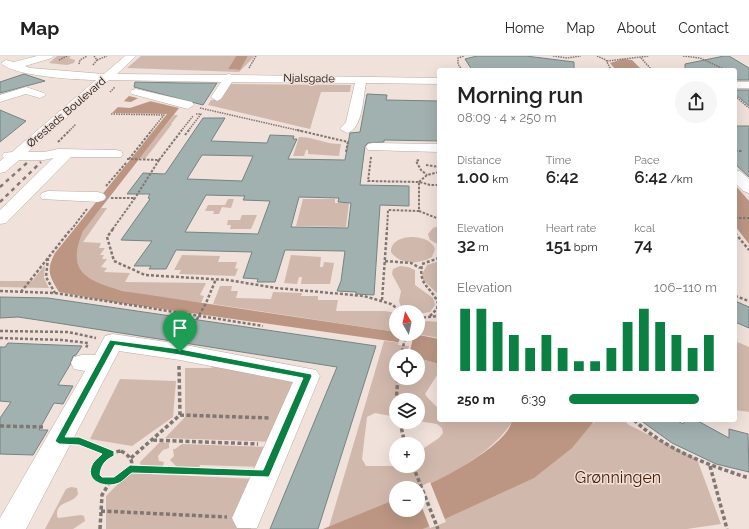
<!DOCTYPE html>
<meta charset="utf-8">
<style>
:root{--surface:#fff;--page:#f6f6f6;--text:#222;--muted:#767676;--line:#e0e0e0;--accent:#0b8043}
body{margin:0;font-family:Raleway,sans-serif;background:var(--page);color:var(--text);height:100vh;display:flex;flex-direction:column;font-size:15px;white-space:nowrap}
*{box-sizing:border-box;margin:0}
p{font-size:13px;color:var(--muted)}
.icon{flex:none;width:22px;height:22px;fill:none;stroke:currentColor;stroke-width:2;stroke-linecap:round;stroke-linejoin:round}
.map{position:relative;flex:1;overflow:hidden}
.details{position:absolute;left:437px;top:12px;width:300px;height:354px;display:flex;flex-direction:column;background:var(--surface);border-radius:4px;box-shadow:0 4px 16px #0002}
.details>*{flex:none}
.needle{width:26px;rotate:351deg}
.buttons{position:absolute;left:389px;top:249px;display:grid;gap:8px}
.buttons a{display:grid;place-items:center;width:36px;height:36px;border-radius:50%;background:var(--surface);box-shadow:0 4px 16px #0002;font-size:20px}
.pin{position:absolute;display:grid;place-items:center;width:34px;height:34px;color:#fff;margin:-41px -17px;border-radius:50% 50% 50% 0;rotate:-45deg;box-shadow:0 0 4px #0007}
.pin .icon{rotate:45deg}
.round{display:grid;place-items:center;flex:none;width:42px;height:42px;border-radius:21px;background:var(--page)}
.overview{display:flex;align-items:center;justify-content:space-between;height:68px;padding:0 20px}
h1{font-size:22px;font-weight:600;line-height:30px}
.stats{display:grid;grid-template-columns:repeat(3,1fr);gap:6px;height:68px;padding:4px 20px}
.stats div{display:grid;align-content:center}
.stats b{font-size:17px;font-weight:600}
.stats small{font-size:11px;font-weight:400}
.stats p{font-size:11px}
.chart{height:112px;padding:8px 20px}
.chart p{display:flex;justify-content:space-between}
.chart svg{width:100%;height:72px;margin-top:4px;stroke:var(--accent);stroke-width:6}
ul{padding:0 20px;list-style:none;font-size:13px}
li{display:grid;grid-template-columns:64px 48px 1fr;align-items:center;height:30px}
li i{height:10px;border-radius:5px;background:var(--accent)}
header{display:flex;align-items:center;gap:24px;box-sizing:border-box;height:56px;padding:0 20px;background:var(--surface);border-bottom:1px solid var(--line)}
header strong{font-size:19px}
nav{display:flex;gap:22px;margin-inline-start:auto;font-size:14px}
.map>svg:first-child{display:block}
</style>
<header>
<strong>Map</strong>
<nav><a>Home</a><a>Map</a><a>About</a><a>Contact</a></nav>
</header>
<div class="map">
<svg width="749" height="473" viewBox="0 0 749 473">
<rect width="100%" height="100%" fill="#f0e1da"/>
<path fill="#d1b8ac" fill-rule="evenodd" d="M 57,0 L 71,0 L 69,2 L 75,4 L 74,7 L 67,9 L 49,7 Z
M 141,0 L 236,0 L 228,13 L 240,14 L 248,0 L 255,0 L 239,16 L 127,12 Z
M 229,28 L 351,29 L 350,36 L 321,36 L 310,73 L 208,49 L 211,44 L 219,44 Z
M 174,59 L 178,59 L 171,68 L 172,68 L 145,103 L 140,102 Z
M 299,81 C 315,81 323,88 341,88 L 339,100 L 308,98 L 308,94 L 306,94 L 304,100 L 293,100 Z
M 228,143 L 234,143 L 231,152 L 222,151 L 219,158 L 213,158 L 214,155 L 205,155 L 208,149 L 225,149 Z
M 303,143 L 335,143 L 335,147 L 349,147 L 346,171 L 296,170 Z
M 101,152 L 107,152 L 83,186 L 101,187 L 99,192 L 105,192 L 100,199 L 104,199 L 102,203 L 107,203 L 101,211 L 107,212 L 104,216 L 130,217 L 125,226 L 206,227 L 200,239 L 204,240 L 201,247 C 177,243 100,236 85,220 C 77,212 74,199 77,188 C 81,174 92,163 101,152 Z
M 242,159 L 257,159 L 251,173 L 230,173 L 231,169 L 227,169 L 228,164 L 240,164 Z
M 439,170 L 439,189 L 430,184 L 428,178 L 433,172 Z
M 410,181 C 420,181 431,183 435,193 L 432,201 C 419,209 400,209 391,196 C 391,185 401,182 410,181 Z
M 182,199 L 220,200 L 218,206 L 237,206 L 235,212 L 238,213 L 235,220 L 179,218 L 181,214 L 174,214 Z
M 291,199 L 321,201 L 320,211 L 323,211 L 324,206 L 334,207 L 330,228 L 301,228 L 302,221 L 299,221 L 297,228 L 284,227 Z
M 439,205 L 439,239 L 423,224 L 422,218 L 427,209 Z
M 45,209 L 44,222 L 49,232 L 0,231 L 0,225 L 32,225 Z
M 400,210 L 408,211 L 415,214 L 415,229 L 433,242 L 435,249 L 430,256 L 418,258 L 418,256 L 410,256 L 401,251 L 399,245 L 401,235 L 392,218 L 393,213 Z
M 220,230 L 232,230 L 231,235 L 238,235 L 236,242 L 271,243 L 273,236 L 302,237 L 301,240 L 318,240 L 318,244 L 338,244 L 336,255 L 385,255 L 396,257 L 396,276 L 213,248 Z
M 427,265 L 439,266 L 439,282 L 417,278 L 418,270 Z
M 384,285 L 412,288 L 409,299 L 413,300 L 396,300 L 396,322 L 418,322 L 418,302 L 439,308 L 439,316 L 425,338 L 427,341 L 439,353 L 439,364 L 512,364 L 512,366 C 493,396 450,420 418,433 L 418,432 L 396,432 L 396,443 L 329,471 ZM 396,344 L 418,344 L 418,365 L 437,368 L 442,372 L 443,377 L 439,382 L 418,396 L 418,410 L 366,410 L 362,403 L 367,361 L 375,357 L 396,361 Z
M 735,285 L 749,291 L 749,356 L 735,354 Z
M 214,310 L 304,322 L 275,386 L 165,382 L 185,361 L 185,312 L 211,312 Z
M 120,323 L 176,325 L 173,361 L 132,390 L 90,383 Z
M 595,364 L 624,364 L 629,369 L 697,403 L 721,468 L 687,473 L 423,473 L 595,366 Z
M 160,386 L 169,387 L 169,392 L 163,394 L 158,400 L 159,405 L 164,406 L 162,413 L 141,413 L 140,406 Z
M 182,388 L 269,391 L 260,411 L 200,409 L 198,415 L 180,414 L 170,404 L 174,400 L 173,393 L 175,393 Z
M 129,417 L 255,423 L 251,473 L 106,473 L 106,440 Z
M 71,431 L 77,432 L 78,438 C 72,449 56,444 57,460 L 58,462 L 81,459 L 84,460 L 85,465 L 73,473 L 45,473 L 66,433 Z"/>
<path fill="#bc9683" d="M 236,0 L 248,0 L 240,14 L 228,13 Z
M 623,3 L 632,4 L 642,14 L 616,14 L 610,7 Z
M 129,40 L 179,52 L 83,175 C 65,217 88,225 123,235 L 396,276 L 396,278 L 414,278 L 439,283 L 439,308 L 418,302 L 418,300 L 409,299 L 411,288 L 113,246 L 59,236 C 49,220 46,214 55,197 L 167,58 L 112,57 Z
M 735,129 L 749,145 L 749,188 L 735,170 Z
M 512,364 L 595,364 L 572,392 L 534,422 L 423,473 L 323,473 L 396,443 L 396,454 L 418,454 L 418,433 C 439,425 510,388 512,364 Z"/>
<path fill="#f0e1da" d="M 140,41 L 154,44 L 130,52 L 116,51 L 122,45 L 131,46 Z
M 401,278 L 414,278 L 409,299 L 407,298 L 409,290 L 398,289 Z
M 430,426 L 446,466 L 430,472 L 418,441 L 417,432 Z"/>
<path fill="#a1b1b0" stroke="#748483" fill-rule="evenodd" d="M 477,0 L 526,0 L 574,6 L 574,14 L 472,14 L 465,3 Z
M 724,0 L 729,0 L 749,12 L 749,24 L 735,24 L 735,14 L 685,14 L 685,8 Z
M 24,18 L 45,25 L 0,37 L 0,26 Z
M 135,26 L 183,27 L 217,27 L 203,49 L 134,31 Z
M 735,34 L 749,34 L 749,50 L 735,38 Z
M 367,38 L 387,39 L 386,44 L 439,45 L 439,85 L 384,84 L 384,86 L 368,87 L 365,90 L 360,129 L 409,130 L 409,150 L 380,149 L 374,239 L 356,238 L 356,236 L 337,235 L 341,225 L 345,195 L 285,194 L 275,226 L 257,226 L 258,223 L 243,222 L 252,196 L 176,194 L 166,213 L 149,213 L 151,210 L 134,210 L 152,185 L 121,184 L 150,143 L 148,142 L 150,138 L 127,138 L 143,117 L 165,118 L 203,62 L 225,62 L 211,85 L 267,87 L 270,79 L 294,80 L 293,83 L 297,83 L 288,103 L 345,104 L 350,77 L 360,76 ZM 202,99 L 253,100 L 242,125 L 187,123 ZM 206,139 L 245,140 L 243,144 L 270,145 L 258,178 L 185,176 ZM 299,141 L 339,142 L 338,146 L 351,147 L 348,172 L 291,171 Z
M 0,54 L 26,65 L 0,86 Z
M 735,70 L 749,70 L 749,121 L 735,108 Z
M 0,241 L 48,242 L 376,290 L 318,473 L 270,473 L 337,311 L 38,264 L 18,261 L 0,262 Z
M 735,245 L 749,251 L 749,272 L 735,266 Z
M 8,287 L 82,290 L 76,299 L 73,300 L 70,309 L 58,329 L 73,330 L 63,348 L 54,347 L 39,374 L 48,374 L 33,399 L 0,398 L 0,362 L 11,346 L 0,345 L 0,291 L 5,291 Z
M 640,364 L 676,364 L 683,368 L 686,364 L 696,364 L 729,382 L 729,373 L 748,378 L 749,416 L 716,408 L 672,387 Z"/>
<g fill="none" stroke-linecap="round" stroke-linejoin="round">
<g stroke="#baaca6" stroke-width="1">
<path id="minor" d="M 37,0 L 53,0 L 52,2 L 25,10 L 30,12 L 104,18 L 125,0 L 136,0 L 117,18 L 225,19 L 229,18 L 233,19 L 439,22 L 439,28 L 366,27 C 363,41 363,73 347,77 L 340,73 L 346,66 L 355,27 L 232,26 L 221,43 L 217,45 L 211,41 L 221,26 L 109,24 L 28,96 L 44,96 L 58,93 L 116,94 L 121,95 L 123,98 L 121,101 L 71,101 L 6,167 L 0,168 L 0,154 L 53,102 L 44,104 L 19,104 L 5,116 L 0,117 L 0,105 L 4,102 L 2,100 L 4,97 L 12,96 L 96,24 C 78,24 12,20 1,7 L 6,4 L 14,6 Z
M 735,26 L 749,26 L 749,32 L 735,32 Z
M 26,31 L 44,37 L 46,39 L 40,42 L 26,38 L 0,46 L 0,39 Z
M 136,33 L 192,46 L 194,49 L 188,53 L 132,38 L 130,36 L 132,34 Z
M 373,87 L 439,88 L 439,96 L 368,94 L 366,91 L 368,88 Z
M 735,114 L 740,115 L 749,123 L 749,137 L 743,135 L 735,127 Z
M 48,135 L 98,136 L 104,138 L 106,141 L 104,144 L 98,146 L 42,143 L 40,140 L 42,137 Z
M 113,278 L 180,288 L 316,314 L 320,320 L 257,472 L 237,472 L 232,462 L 293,326 L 180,304 L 119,295 L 26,473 L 0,473 L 0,462 L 85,315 L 74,313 L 71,307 L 74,301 L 82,299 L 95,299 L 105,280 Z"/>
</g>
<path stroke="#817772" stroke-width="1.5" stroke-dasharray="1.5 1" stroke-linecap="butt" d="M 553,0 L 567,2 L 581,0
M 597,0 L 606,4 L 611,14
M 683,0 L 700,2 L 726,14
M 641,2 L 652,14
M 59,4 L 67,0
M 97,4 L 107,0
M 607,5 L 649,0
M 79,8 L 80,4 L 87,0
M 93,9 L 97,4 L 94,0
M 249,12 L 256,0
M 462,14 L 458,8 L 458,2 L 464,0
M 110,36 L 115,31
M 735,40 L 749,52
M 200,52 L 301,75
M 111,58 L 164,59 L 151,75
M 69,75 L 76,68
M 181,75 L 193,60
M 188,75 L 201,58 L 196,58"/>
<path stroke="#817772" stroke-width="2" stroke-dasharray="2.5 1.5" stroke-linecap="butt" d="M 297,74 L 348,86
M 185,79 L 189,74
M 58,86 L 70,74
M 735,95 L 742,95
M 346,96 L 348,85
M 371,101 L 368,125 L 419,126 L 419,155 L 388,154 L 387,174
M 127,103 L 159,104 L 135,142
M 129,103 L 152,74
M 159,104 L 182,74
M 419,104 L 416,105 L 421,114 L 427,119
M 426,109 L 439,111
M 419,126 L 427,119 L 439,116
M 420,126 L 430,129 L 439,129
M 106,130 L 126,107
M 111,142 L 135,142 L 112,174
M 419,155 L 439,163
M 735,162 L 749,162
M 71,174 L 87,153"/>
<path stroke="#817772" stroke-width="2.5" stroke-dasharray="3 2" stroke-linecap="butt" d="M 113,173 L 107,181 L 114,205 L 145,219 L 228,224 L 276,232 L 364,240 L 391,248 L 402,256
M 735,177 L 749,194
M 48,202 L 46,221 L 55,237
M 385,205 L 411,207 L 420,212
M 0,235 L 55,237 L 263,270
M 21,236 L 71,173
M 735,240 L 749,245
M 382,244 L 387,173
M 430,260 L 437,253 L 438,247 C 431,230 418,230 422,208 L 439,202
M 418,262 L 439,260
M 0,275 L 68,276 L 96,282
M 187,281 L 206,247 L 216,223
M 0,282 L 62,284 L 88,287 L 86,292
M 401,300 L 406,278"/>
<path stroke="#817772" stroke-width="3.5" stroke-dasharray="4 2.5" stroke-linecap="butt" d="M 396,346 L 398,322
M 180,359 L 270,362
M 634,364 C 666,394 708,409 749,422
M 400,366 L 405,388
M 0,370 L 43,371
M 153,384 L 258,388
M 79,385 L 110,397
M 121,395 C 148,409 118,428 99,424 L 95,415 C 99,403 108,397 121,395 Z
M 131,402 L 180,359 L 179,310
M 413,410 L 438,473
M 710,410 L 727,473
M 130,413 L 243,418
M 101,455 L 227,461
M 100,473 L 102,439 L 110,426"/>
<use href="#minor" fill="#fff" fill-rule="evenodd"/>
<path stroke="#837975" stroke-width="2.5" stroke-dasharray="4 4" stroke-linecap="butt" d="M 0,131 L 28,106
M 0,146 L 41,106"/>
</g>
<path fill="#0b8043" stroke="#fff" fill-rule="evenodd" d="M 110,284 L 180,293 L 311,318 L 312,320 L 269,421 L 132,417 C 127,420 122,427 116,428 C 103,432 83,424 93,407 C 95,404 99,401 102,398 L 79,389 L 59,388 L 55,385 ZM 115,289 L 180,299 L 303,322 L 263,414 L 130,409 L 114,421 L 102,421 L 100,419 C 101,409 105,404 114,400 L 114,395 L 79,381 L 65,381 Z"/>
<g text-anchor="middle" stroke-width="3" stroke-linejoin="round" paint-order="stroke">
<g font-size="11" fill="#0f0a08" stroke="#f0e1da">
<text transform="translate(309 22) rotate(1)" y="4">Njalsgade</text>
<text transform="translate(66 56) rotate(-41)" y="4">Ørestads Boulevard</text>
</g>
<g font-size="16" fill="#4a1b00" stroke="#f0e1da">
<text x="618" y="427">Grønningen</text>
</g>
</g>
</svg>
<div class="buttons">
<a><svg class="needle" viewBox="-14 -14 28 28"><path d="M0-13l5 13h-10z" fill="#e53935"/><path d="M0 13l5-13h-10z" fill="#767676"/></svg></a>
<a><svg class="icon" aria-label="locate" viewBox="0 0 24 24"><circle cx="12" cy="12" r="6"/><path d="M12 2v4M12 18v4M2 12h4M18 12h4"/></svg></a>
<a><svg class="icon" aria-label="layers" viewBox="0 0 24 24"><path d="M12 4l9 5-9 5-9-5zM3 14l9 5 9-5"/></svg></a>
<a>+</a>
<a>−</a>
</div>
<div class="pin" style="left:180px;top:296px;background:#1e9e55"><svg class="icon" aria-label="arrive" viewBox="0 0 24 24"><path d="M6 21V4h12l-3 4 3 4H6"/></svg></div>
<section class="details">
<div class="overview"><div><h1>Morning run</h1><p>08:09 · 4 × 250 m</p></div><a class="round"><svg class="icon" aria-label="share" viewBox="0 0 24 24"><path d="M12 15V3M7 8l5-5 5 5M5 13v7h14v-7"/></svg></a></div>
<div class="stats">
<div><p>Distance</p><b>1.00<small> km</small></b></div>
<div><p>Time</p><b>6:42</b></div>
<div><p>Pace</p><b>6:42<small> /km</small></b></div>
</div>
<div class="stats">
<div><p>Elevation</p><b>32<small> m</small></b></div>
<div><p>Heart rate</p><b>151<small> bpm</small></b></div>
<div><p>kcal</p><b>74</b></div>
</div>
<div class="chart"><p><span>Elevation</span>106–110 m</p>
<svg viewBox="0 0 160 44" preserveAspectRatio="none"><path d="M5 44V6M15 44V6M25 44V14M35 44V22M45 44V30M55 44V22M65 44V30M75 44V38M85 44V38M95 44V30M105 44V14M115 44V6M125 44V14M135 44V22M145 44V30M155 44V22"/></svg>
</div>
<ul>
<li><b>250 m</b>6:39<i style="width:88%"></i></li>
</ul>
</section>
</div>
